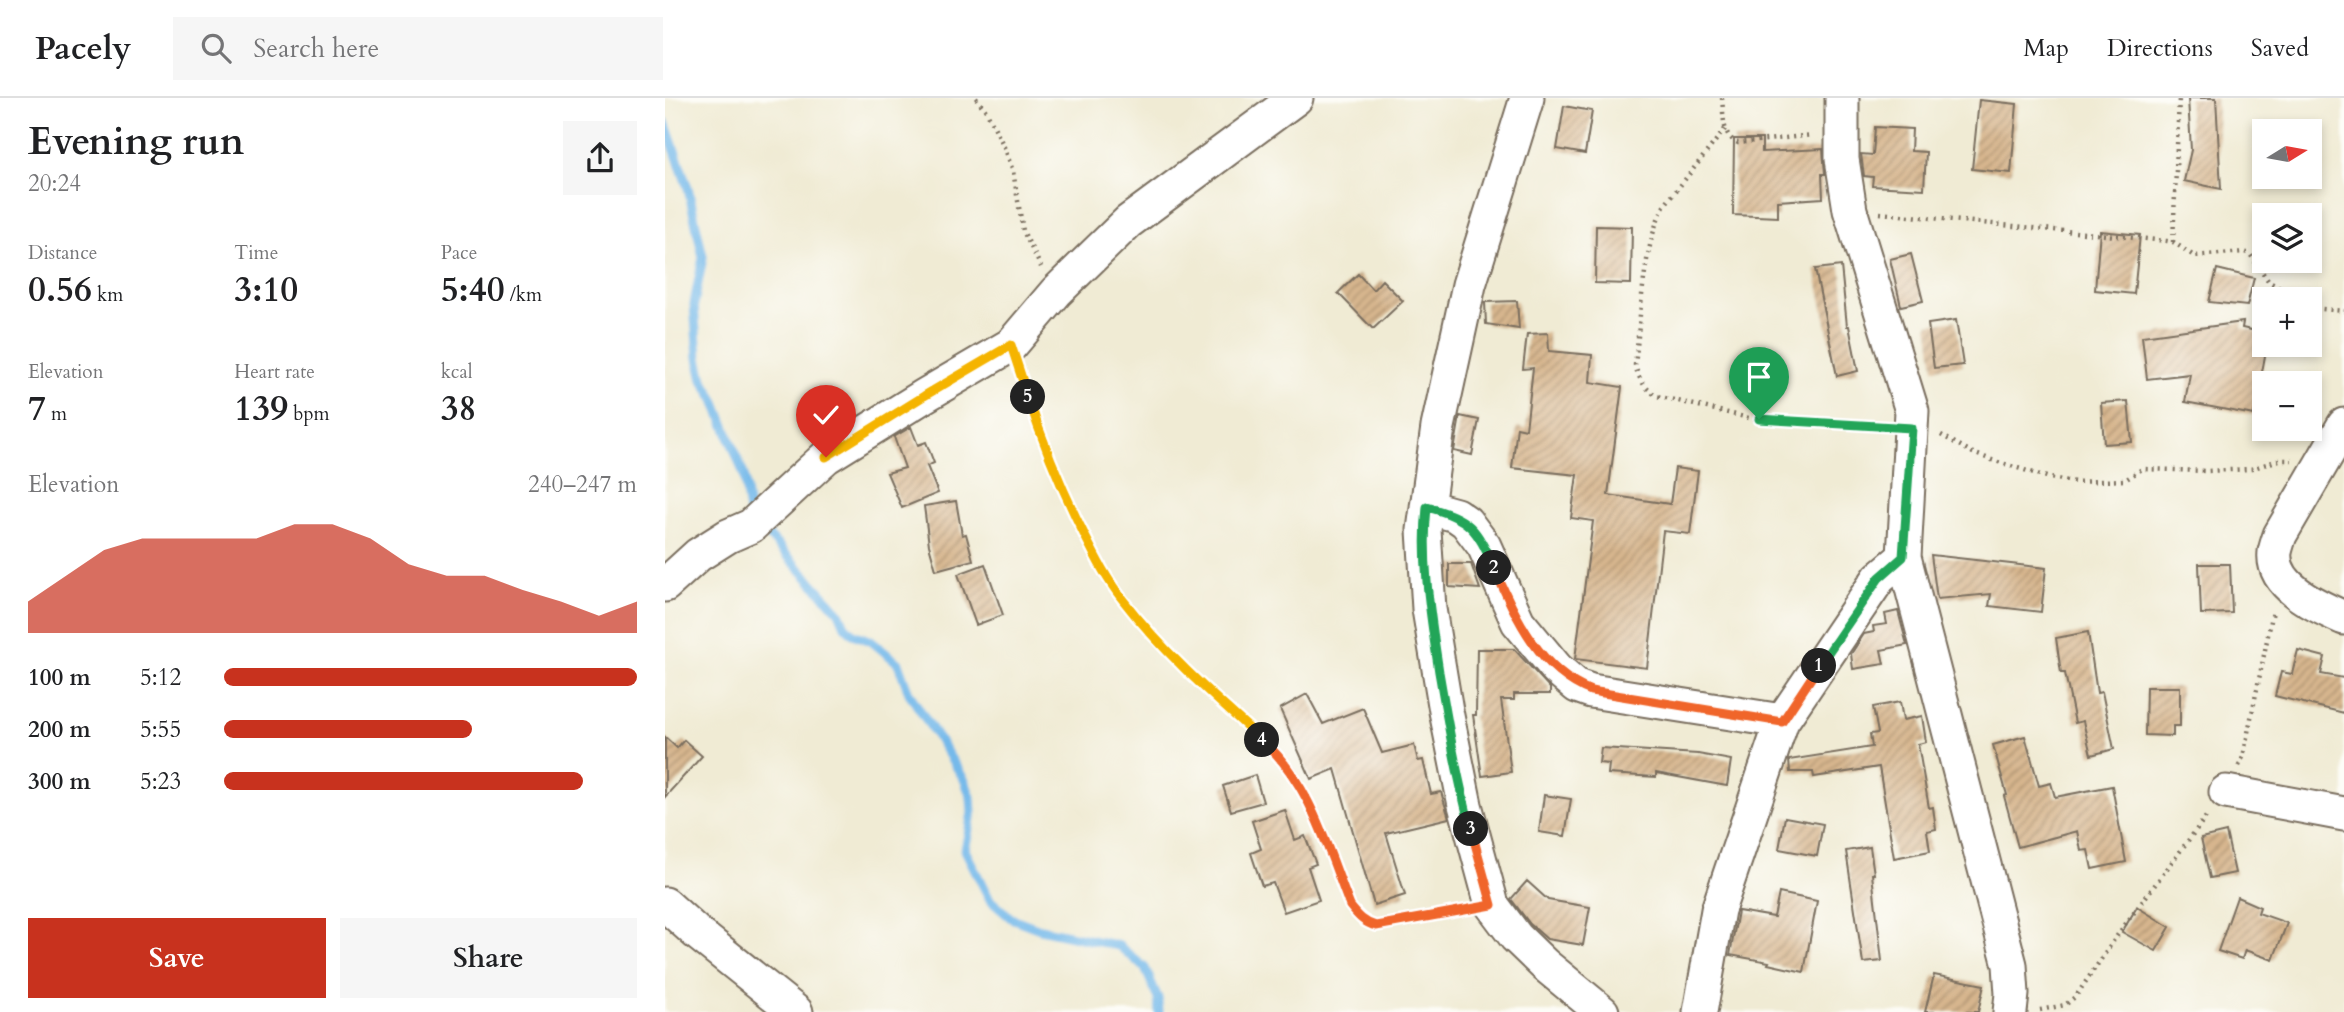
<!DOCTYPE html>
<meta charset="utf-8">
<style>
:root{--surface:#fff;--page:#f6f6f6;--text:#202124;--muted:#757577;--line:#e0e0e0;--accent:#c8321e}
body{margin:0;font-family:Cardo,serif;background:var(--page);color:var(--text);height:100vh;display:flex;flex-direction:column;font-size:26px;white-space:nowrap}
*{box-sizing:border-box;margin:0}
p{font-size:23px;color:var(--muted)}
.icon{flex:none;width:38px;height:38px;fill:none;stroke:currentColor;stroke-width:2;stroke-linecap:round;stroke-linejoin:round}
.map{position:relative;flex:1;overflow:hidden}
.sheet{display:flex;flex-direction:column;background:var(--surface);width:665px}
.sheet>*{flex:none}
.needle{width:46px;rotate:79deg}
.controls{position:absolute;left:1587px;top:21px;display:grid;gap:14px}
.controls a{display:grid;place-items:center;width:70px;height:70px;border-radius:0px;background:var(--surface);box-shadow:0 4px 10px #0003;font-size:35px}
.pin{position:absolute;display:grid;place-items:center;width:60px;height:60px;color:#fff;margin:-72px -30px;border-radius:50% 50% 50% 0;rotate:-45deg;box-shadow:0 0 7px #0007}
.pin .icon{rotate:45deg}
.km{position:absolute;width:35px;height:35px;margin:-18px;border-radius:50%;background:#222;color:#fff;font-size:19px;line-height:35px;text-align:center}
.round{display:grid;place-items:center;flex:none;width:74px;height:74px;border-radius:0px;background:var(--page)}
.headline{display:flex;align-items:center;justify-content:space-between;height:119px;padding:0 28px}
h1{font-size:38px;font-weight:800;line-height:52px}
.metrics{display:grid;grid-template-columns:repeat(3,1fr);gap:10px;height:119px;padding:7px 28px}
.metrics div{display:grid;align-content:center}
.metrics b{font-size:35px;font-weight:800}
.metrics small{font-size:19px;font-weight:400}
.metrics p{font-size:19px}
.chart{height:196px;padding:14px 28px}
.chart p{display:flex;justify-content:space-between}
.chart svg{width:100%;height:126px;margin-top:7px;fill:var(--accent);opacity:.7}
.primary-button{display:flex;gap:14px;margin-top:auto;padding:14px 28px}
.primary-button a{flex:1;height:80px;border-radius:0px;background:var(--accent);color:#fff;font-size:28px;font-weight:800;line-height:80px;text-align:center}
.primary-button a+a{background:var(--page);color:var(--text)}
ul{padding:0 28px;list-style:none;font-size:23px}
li{display:grid;grid-template-columns:112px 84px 1fr;align-items:center;height:52px}
li i{height:18px;border-radius:9px;background:var(--accent)}
header{display:flex;align-items:center;gap:42px;box-sizing:border-box;height:98px;padding:0 35px;background:var(--surface);border-bottom:2px solid var(--line)}
header strong{font-size:33px}
nav{display:flex;gap:38px;margin-inline-start:auto;font-size:24px}
.search{width:490px;height:63px;background:var(--page);display:flex;align-items:center;gap:18px;box-sizing:border-box;padding:0 24px;border-radius:0px;color:var(--muted);font-size:26px}
main{display:flex;flex:1;min-height:0}
.map>svg:first-child{display:block}
</style>
<header>
<strong>Pacely</strong>
<div class="search"><svg class="icon" aria-label="search" viewBox="0 0 24 24"><circle cx="10" cy="10" r="6"/><path d="M15 15l6 6"/></svg>Search here</div>
<nav><a>Map</a><a>Directions</a><a>Saved</a></nav>
</header>
<main>
<section class="sheet">
<div class="headline"><div><h1>Evening run</h1><p>20:24</p></div><a class="round"><svg class="icon" aria-label="share" viewBox="0 0 24 24"><path d="M12 15V3M7 8l5-5 5 5M5 13v7h14v-7"/></svg></a></div>
<div class="metrics">
<div><p>Distance</p><b>0.56<small> km</small></b></div>
<div><p>Time</p><b>3:10</b></div>
<div><p>Pace</p><b>5:40<small> /km</small></b></div>
</div>
<div class="metrics">
<div><p>Elevation</p><b>7<small> m</small></b></div>
<div><p>Heart rate</p><b>139<small> bpm</small></b></div>
<div><p>kcal</p><b>38</b></div>
</div>
<div class="chart"><p><span>Elevation</span>240–247 m</p>
<svg viewBox="0 0 160 44" preserveAspectRatio="none"><path d="M0 44V33L10 24L20 15L30 11L40 11L50 11L60 11L70 6L80 6L90 11L100 20L110 24L120 24L130 29L140 33L150 38L160 33V44z"/></svg>
</div>
<ul>
<li><b>100 m</b>5:12<i style="width:100%"></i></li>
<li><b>200 m</b>5:55<i style="width:60%"></i></li>
<li><b>300 m</b>5:23<i style="width:87%"></i></li>
</ul>
<div class="primary-button"><a>Save</a><a>Share</a></div>
</section>
<div class="map">
<svg width="1679" height="914" viewBox="0 0 1679 914">
<defs>
<pattern id="building-hatch" width="6" height="6" patternUnits="userSpaceOnUse" patternTransform="scale(1.75)"><rect width="6" height="6" fill="#d7b68e"/><path d="M-1 1l2-2M0 6l6-6M5 7l2-2" fill="none" stroke="#b09473"/></pattern>
</defs>
<rect width="100%" height="100%" fill="#fdfcf7"/>
<filter id="ink" filterUnits="userSpaceOnUse"><feTurbulence type="fractalNoise" baseFrequency=".0143" numOctaves="2"/><feDisplacementMap in="SourceGraphic" scale="14" xChannelSelector="R" yChannelSelector="G"/><feConvolveMatrix kernelMatrix="1 2 1 2 8 2 1 2 1" color-interpolation-filters="sRGB"/></filter>
<filter id="wash" filterUnits="userSpaceOnUse"><feTurbulence type="fractalNoise" baseFrequency=".00686" numOctaves="4" result="noise"/><feDisplacementMap in="SourceGraphic" scale="28" xChannelSelector="R" yChannelSelector="G"/><feGaussianBlur stdDeviation="1.57" result="paint"/><feColorMatrix in="noise" values="0 0 0 0 0 0 0 0 0 0 0 0 0 0 0 0 0 1.4 0 .05"/><feComposite in="paint" operator="in"/></filter>
<g filter="url(#wash)">
<rect width="100%" height="100%" fill="#f0ebd4"/>
<g fill="none" stroke-linecap="round" stroke-linejoin="round">
<path stroke="#74b9ea" stroke-width="9" d="M 0,24 L 23,90 L 38,159 L 29,206 L 33,260 L 38,282 L 50,302 L 79,377 L 84,415 L 86,417
M 95,428 L 174,514 L 180,528 L 188,536 L 206,543 L 233,565 L 244,595 L 299,681 L 306,699 L 307,715 L 300,752 L 325,802 L 346,820 L 375,831 L 454,848 L 480,870 L 493,900 L 494,914"/>
</g>
<g id="blocks">
<path fill="url(#building-hatch)" d="M 1523,0 L 1551,0 L 1556,91 L 1519,83 L 1526,52 Z
M 1314,2 L 1352,6 L 1346,75 L 1307,71 Z
M 899,8 L 927,13 L 920,56 L 892,51 Z
M 1210,29 L 1247,31 L 1246,53 L 1261,54 L 1259,91 L 1207,88 L 1208,79 L 1199,78 L 1196,56 L 1208,57 Z
M 1069,41 L 1097,41 L 1097,54 L 1158,51 L 1160,76 L 1157,76 L 1158,100 L 1113,103 L 1113,119 L 1068,117 Z
M 931,128 L 967,129 L 966,186 L 930,185 Z
M 1435,133 L 1475,137 L 1469,196 L 1430,192 Z
M 1246,156 L 1258,203 L 1236,208 L 1225,161 Z
M 1176,168 L 1182,228 L 1184,228 L 1193,273 L 1172,278 L 1150,171 Z
M 1552,171 L 1589,180 L 1582,208 L 1544,204 Z
M 693,176 L 708,192 L 717,182 L 738,203 L 708,231 L 673,195 Z
M 852,203 L 854,231 L 821,226 L 820,204 Z
M 1291,222 L 1298,267 L 1269,270 L 1263,226 Z
M 1578,224 L 1577,230 L 1600,235 L 1600,258 L 1589,317 L 1520,304 L 1525,276 L 1482,281 L 1477,238 Z
M 883,235 L 884,253 L 927,257 L 925,284 L 957,289 L 943,397 L 1005,406 L 1010,370 L 1033,373 L 1025,436 L 998,433 L 982,570 L 910,561 L 928,423 L 906,420 L 912,377 L 847,370 L 852,329 L 861,331 L 868,270 L 858,271 L 862,236 Z
M 1463,303 L 1467,344 L 1439,346 L 1436,305 Z
M 795,318 L 814,322 L 807,357 L 789,353 Z
M 246,329 L 253,347 L 261,344 L 269,365 L 262,368 L 273,395 L 237,410 L 222,375 L 240,370 L 229,339 Z
M 291,403 L 297,437 L 301,436 L 308,462 L 271,472 L 264,447 L 259,408 Z
M 1266,457 L 1381,470 L 1376,514 L 1324,508 L 1326,496 L 1272,501 Z
M 320,466 L 338,517 L 311,527 L 293,476 Z
M 784,466 L 806,466 L 815,491 L 784,489 Z
M 1534,466 L 1565,466 L 1567,515 L 1536,516 Z
M 1233,513 L 1242,547 L 1216,552 L 1219,566 L 1188,571 L 1186,556 L 1199,536 L 1209,534 L 1208,528 L 1222,526 L 1220,516 Z
M 1423,534 L 1432,595 L 1437,594 L 1449,651 L 1426,657 L 1418,623 L 1410,625 L 1400,575 L 1396,575 L 1391,540 Z
M 812,551 L 849,551 L 885,590 L 885,596 L 849,596 L 849,602 L 836,602 L 846,674 L 817,678 L 808,617 L 811,617 Z
M 1633,552 L 1660,559 L 1656,576 L 1679,580 L 1679,615 L 1610,598 L 1616,574 L 1627,576 Z
M 1481,589 L 1515,589 L 1515,628 L 1508,628 L 1508,638 L 1480,637 Z
M 642,596 L 658,626 L 698,610 L 717,655 L 749,647 L 753,663 L 758,662 L 766,696 L 776,694 L 784,720 L 721,735 L 740,797 L 709,807 L 670,671 L 646,681 L 615,611 Z
M 1235,604 L 1238,622 L 1257,618 L 1261,644 L 1253,646 L 1264,710 L 1268,709 L 1271,731 L 1262,733 L 1265,753 L 1229,760 L 1214,669 L 1149,679 L 1148,674 L 1125,674 L 1124,662 L 1207,649 L 1205,636 L 1213,635 L 1208,609 Z
M 1360,638 L 1374,688 L 1386,685 L 1390,699 L 1447,688 L 1461,764 L 1427,771 L 1423,752 L 1416,753 L 1412,733 L 1353,749 L 1339,698 L 1342,697 L 1328,647 Z
M 0,639 L 12,650 L 19,642 L 37,658 L 0,699 Z
M 936,650 L 1033,656 L 1066,662 L 1062,688 L 991,675 L 991,679 L 943,676 L 944,666 L 934,665 Z
M 590,677 L 598,704 L 566,713 L 558,688 Z
M 879,697 L 906,701 L 900,738 L 874,734 Z
M 620,712 L 630,742 L 640,738 L 651,766 L 643,769 L 654,802 L 619,814 L 608,785 L 597,788 L 586,755 L 596,751 L 587,723 Z
M 1120,719 L 1158,726 L 1152,758 L 1114,751 Z
M 1561,734 L 1570,775 L 1545,780 L 1536,740 Z
M 1205,749 L 1209,776 L 1207,776 L 1217,863 L 1198,865 L 1181,753 Z
M 862,783 L 883,802 L 925,809 L 918,847 L 882,841 L 865,826 L 846,801 Z
M 1114,795 L 1152,803 L 1139,874 L 1103,866 L 1104,864 L 1065,857 L 1073,813 L 1109,819 Z
M 1572,799 L 1595,809 L 1593,815 L 1622,825 L 1608,862 L 1580,852 L 1577,861 L 1553,853 Z
M 1472,809 L 1505,829 L 1491,853 L 1457,834 Z
M 1269,877 L 1319,887 L 1313,914 L 1260,914 Z"/>
</g>
</g>
<g filter="url(#ink)">
<use href="#blocks" fill-opacity="0" stroke="#7a6e5e" stroke-width="2"/>
<g fill="none" stroke-linecap="round" stroke-linejoin="round">
<g stroke="#7a6e5e" stroke-width="37">
<path id="minor" d="M 862,0 L 804,187 L 773,329 L 759,432 L 764,511 L 781,613 L 800,707 L 827,807 L 851,839 L 880,867 L 937,914
M 1177,0 L 1177,61 L 1185,112 L 1247,313 L 1239,459 L 1345,867 L 1347,896 L 1345,914
M 1679,327 L 1615,437 C 1613,443 1611,449 1610,454 C 1606,489 1654,509 1679,520
M 762,409 L 791,417 L 801,424 L 819,448 L 853,524 L 892,571 L 912,588 L 926,593 L 1117,623
M 0,487 L 33,457 L 63,438 L 86,428 L 161,359 L 259,298 L 346,247 L 391,194 L 463,124 L 631,0
M 1561,694 L 1679,716
M 0,806 L 31,834 L 131,914
M 1035,914 L 1053,812 L 1117,623 L 1214,480 L 1239,459"/>
</g>
<path stroke="#7a6e5e" stroke-width="4.5" stroke-dasharray="2 5" stroke-linecap="butt" d="M 311,0 L 322,14 L 340,51 L 348,73 L 358,133 L 376,169
M 1057,0 C 1059,16 1056,38 1073,45 L 1148,37
M 1060,31 L 999,108 C 977,149 976,219 970,267 C 974,281 979,290 992,298 L 1088,321 L 1218,328
M 1215,115 L 1502,143 L 1508,144 L 1529,158 L 1580,154 L 1585,156 L 1604,184 L 1637,201
M 1508,144 L 1514,0
M 1645,205 L 1657,211 L 1679,213
M 355,276 L 384,361 L 399,396 L 434,465 L 457,501 L 524,576 L 611,655 C 647,699 664,756 685,808 C 693,818 699,825 711,828 L 799,812
M 1276,337 L 1308,355 L 1327,362 L 1385,380 L 1410,384 L 1460,382 L 1477,371 L 1542,373 L 1586,371 L 1614,362 L 1627,362
M 1574,668 L 1578,659 L 1608,513
M 1375,912 L 1400,907 L 1411,898 L 1456,832 L 1543,716"/>
<use href="#minor" stroke="#fff" stroke-width="33"/>
</g>
</g>
<g fill="none" stroke-linecap="round" stroke-linejoin="round" filter="url(#ink)">
<g stroke="#fff" stroke-width="14">
<path id="split-1" d="M 1094,321 L 1247,330 L 1238,459 L 1214,480 L 1154,568"/>
</g>
<g stroke="#fff" stroke-width="14">
<path id="split-2" d="M 829,470 C 850,517 874,573 926,593 L 1117,624 L 1154,568"/>
</g>
<g stroke="#fff" stroke-width="14">
<path id="split-3" d="M 806,731 C 792,679 783,626 774,574 C 766,520 756,464 762,409 C 805,421 811,429 829,470"/>
</g>
<g stroke="#fff" stroke-width="14">
<path id="split-4" d="M 597,642 C 645,684 662,750 685,808 C 693,818 699,825 711,828 L 827,807 L 806,731"/>
</g>
<g stroke="#fff" stroke-width="14">
<path id="split-5" d="M 363,299 C 379,348 397,392 420,438 C 431,460 442,482 458,502 C 498,554 548,598 597,642"/>
</g>
<g stroke="#fff" stroke-width="14">
<path id="split-6" d="M 161,359 L 259,298 L 346,247 L 363,299"/>
</g>
<use href="#split-1" stroke="#22a559" stroke-width="9"/>
<use href="#split-2" stroke="#f0652b" stroke-width="9"/>
<use href="#split-3" stroke="#22a559" stroke-width="9"/>
<use href="#split-4" stroke="#f0652b" stroke-width="9"/>
<use href="#split-5" stroke="#f5b400" stroke-width="9"/>
<use href="#split-6" stroke="#f5b400" stroke-width="9"/>
</g>
</svg>
<div class="controls">
<a><svg class="needle" viewBox="-14 -14 28 28"><path d="M0-13l5 13h-10z" fill="#e53935"/><path d="M0 13l5-13h-10z" fill="#757577"/></svg></a>
<a><svg class="icon" aria-label="layers" viewBox="0 0 24 24"><path d="M12 4l9 5-9 5-9-5zM3 14l9 5 9-5"/></svg></a>
<a>+</a>
<a>−</a>
</div>
<div class="pin" style="left:1094px;top:321px;background:#1e9e55"><svg class="icon" aria-label="arrive" viewBox="0 0 24 24"><path d="M6 21V4h12l-3 4 3 4H6"/></svg></div>
<div class="pin" style="left:161px;top:359px;background:#d93025"><svg class="icon" aria-label="check" viewBox="0 0 24 24"><path d="M5 12l5 5 9-10"/></svg></div>
<b class="km" style="left:1154px;top:568px">1</b>
<b class="km" style="left:829px;top:470px">2</b>
<b class="km" style="left:806px;top:731px">3</b>
<b class="km" style="left:597px;top:642px">4</b>
<b class="km" style="left:363px;top:299px">5</b>
</div>
</main>
